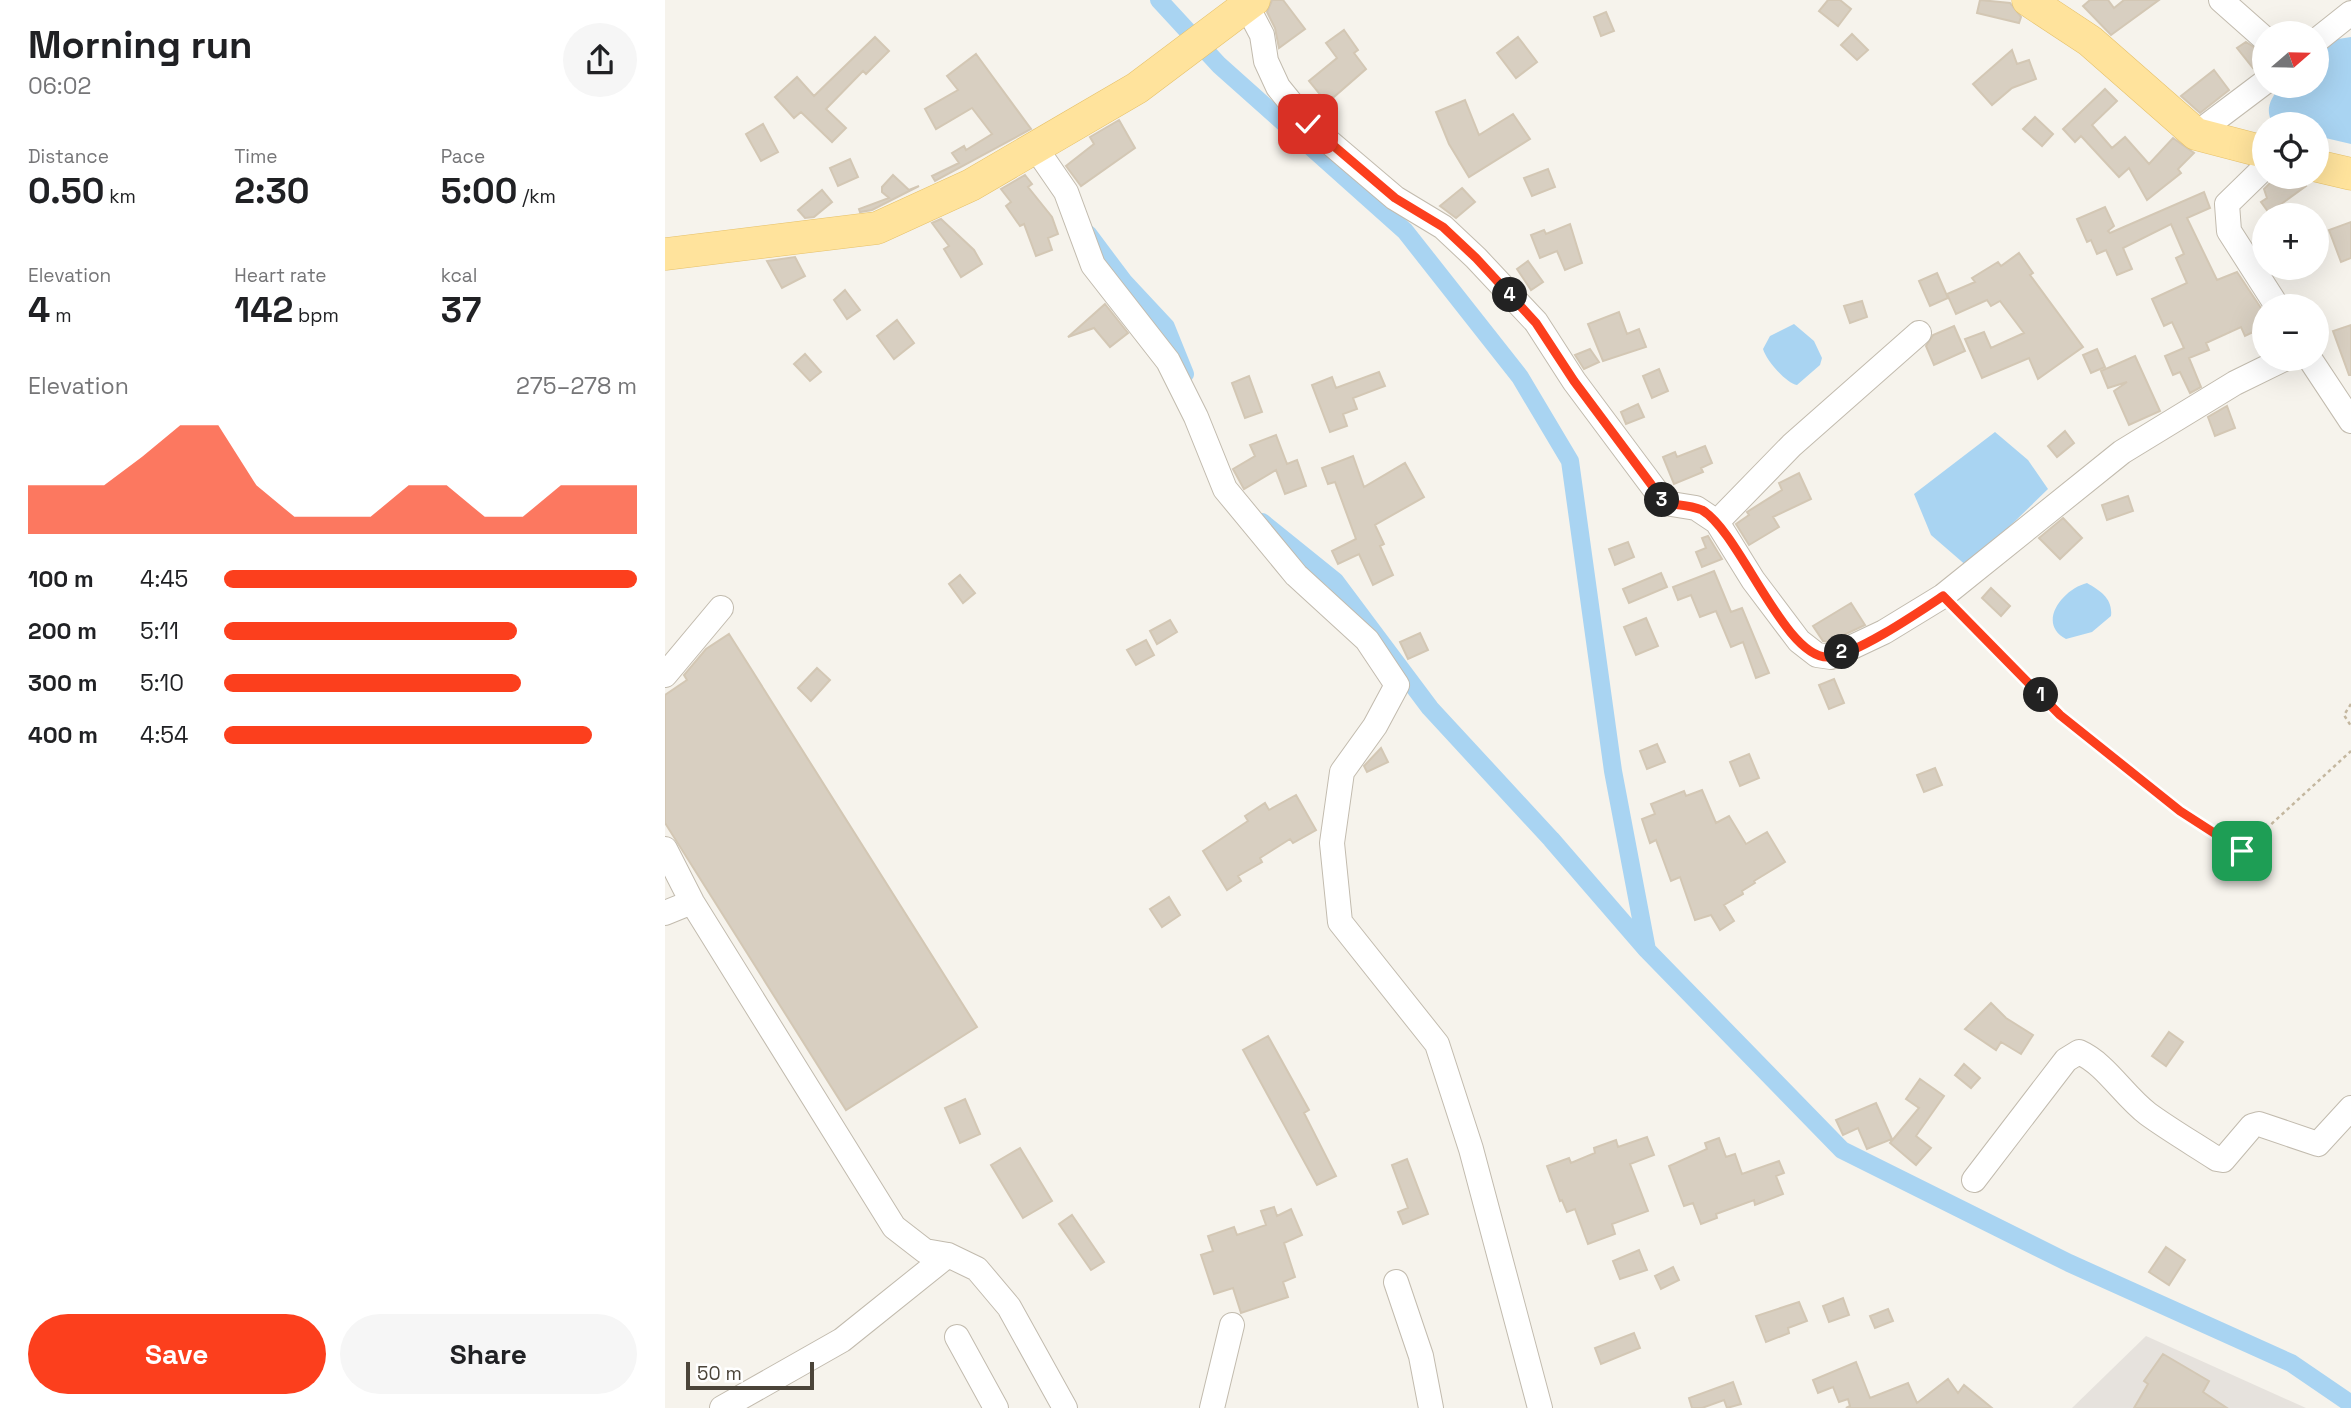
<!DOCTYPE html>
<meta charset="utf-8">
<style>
:root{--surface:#fff;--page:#f6f6f6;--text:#202124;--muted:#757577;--accent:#fc3f1d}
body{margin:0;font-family:"Space Grotesk",sans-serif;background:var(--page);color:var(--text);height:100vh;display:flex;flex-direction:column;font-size:26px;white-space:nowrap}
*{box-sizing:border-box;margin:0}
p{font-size:23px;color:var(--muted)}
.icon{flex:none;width:38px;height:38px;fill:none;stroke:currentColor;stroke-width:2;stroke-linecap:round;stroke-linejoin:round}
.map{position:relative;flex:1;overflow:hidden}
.drawer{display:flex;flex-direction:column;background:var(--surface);width:665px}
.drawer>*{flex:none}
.needle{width:46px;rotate:70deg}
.controls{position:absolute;left:1587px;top:21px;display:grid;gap:14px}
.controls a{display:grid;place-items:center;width:77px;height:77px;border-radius:50%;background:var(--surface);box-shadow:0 7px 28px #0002;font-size:35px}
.scale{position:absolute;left:21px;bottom:18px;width:128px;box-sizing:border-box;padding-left:7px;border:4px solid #4b4439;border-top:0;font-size:19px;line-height:24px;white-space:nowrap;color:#4b4439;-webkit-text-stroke:5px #fff;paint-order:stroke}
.pin{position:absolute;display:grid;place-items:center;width:60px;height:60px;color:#fff;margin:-30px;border-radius:14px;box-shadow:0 4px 10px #0006}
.km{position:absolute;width:35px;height:35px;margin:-18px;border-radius:50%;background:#222;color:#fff;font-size:19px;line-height:35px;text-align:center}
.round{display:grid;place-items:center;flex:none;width:74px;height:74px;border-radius:37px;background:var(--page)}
.headline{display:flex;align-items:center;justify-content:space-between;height:119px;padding:0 28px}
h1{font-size:38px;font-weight:800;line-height:52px}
.metrics{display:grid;grid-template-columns:repeat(3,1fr);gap:10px;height:119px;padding:7px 28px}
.metrics div{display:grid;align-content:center}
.metrics b{font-size:35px;font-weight:800}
.metrics small{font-size:19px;font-weight:400}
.metrics p{font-size:19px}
.chart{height:196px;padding:14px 28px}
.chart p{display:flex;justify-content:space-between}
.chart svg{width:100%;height:126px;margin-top:7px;fill:var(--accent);opacity:.7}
.cta{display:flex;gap:14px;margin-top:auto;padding:14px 28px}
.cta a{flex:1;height:80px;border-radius:42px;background:var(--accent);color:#fff;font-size:28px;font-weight:800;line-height:80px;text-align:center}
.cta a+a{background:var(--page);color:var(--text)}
ul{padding:0 28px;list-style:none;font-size:23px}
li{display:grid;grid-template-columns:112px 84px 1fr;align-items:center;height:52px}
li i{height:18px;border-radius:9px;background:var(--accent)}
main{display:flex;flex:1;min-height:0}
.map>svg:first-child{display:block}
</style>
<main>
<section class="drawer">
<div class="headline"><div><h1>Morning run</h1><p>06:02</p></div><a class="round"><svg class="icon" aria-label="share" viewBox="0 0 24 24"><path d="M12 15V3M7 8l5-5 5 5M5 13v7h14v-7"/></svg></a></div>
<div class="metrics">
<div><p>Distance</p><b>0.50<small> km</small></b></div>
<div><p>Time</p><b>2:30</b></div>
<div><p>Pace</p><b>5:00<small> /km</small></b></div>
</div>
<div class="metrics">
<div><p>Elevation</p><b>4<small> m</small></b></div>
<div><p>Heart rate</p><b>142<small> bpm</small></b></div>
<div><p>kcal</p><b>37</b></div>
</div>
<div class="chart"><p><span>Elevation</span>275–278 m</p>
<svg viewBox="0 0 160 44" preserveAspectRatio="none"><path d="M0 44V27L10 27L20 27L30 17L40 6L50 6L60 27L70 38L80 38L90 38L100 27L110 27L120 38L130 38L140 27L150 27L160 27V44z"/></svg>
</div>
<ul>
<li><b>100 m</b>4:45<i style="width:100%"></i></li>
<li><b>200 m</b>5:11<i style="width:71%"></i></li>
<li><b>300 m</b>5:10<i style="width:72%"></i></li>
<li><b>400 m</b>4:54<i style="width:89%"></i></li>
</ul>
<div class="cta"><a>Save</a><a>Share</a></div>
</section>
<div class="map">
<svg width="1686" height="1408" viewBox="0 0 1686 1408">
<rect width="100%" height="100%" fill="#f6f3ec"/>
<path fill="#e6e2dd" d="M 1481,1336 L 1641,1408 L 1407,1408 Z"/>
<path fill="#a9d4f2" d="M 1686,37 L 1686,144 L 1652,136 L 1652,124 L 1608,124 C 1599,109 1606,99 1615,86 L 1652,86 L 1652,50 L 1667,40 Z
M 1129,324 L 1149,341 L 1157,358 L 1155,365 L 1132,385 C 1121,383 1101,360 1098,349 L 1105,336 Z
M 1330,432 L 1363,460 L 1383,489 L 1303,567 L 1266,535 L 1249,494 Z
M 1422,583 C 1436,591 1448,599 1446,616 L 1427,632 L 1401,639 C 1371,623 1398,589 1422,583 Z"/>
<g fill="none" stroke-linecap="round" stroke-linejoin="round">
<path stroke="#a9d4f2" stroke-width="18" d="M 494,0 L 554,65 L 740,231 L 855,377 L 905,461 L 948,771 L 982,950 L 1177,1150 L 1404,1263 L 1626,1363 L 1686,1404
M 423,234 L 459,282 L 501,327 L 520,374
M 597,522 L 670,581 L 765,708 L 886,839 L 982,950"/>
</g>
<path fill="#d8cfc1" stroke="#d3c7b4" stroke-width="2" d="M 607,0 L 618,0 L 640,29 L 614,48 L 610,28 L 602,12 Z
M 1163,0 L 1175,0 L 1186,9 L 1173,26 L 1154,11 Z
M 1315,0 L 1345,3 L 1356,17 L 1354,23 L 1312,13 Z
M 1425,0 L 1443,0 L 1449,8 L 1459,0 L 1494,0 L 1446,35 L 1418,6 Z
M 941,12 L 949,31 L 936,36 L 929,17 Z
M 679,30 L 693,50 L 689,53 L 701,69 L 662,103 L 644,81 L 672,58 L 661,43 Z
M 1187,34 L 1203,50 L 1192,60 L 1176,45 Z
M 210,37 L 224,51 L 201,74 L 198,71 L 161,109 L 181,128 L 167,142 L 136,112 L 129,118 L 110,97 L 132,77 L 149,96 Z
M 853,37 L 872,62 L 851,78 L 832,53 Z
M 1581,42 L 1600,54 L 1600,59 L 1588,68 L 1572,48 Z
M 1347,50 L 1352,64 L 1364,60 L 1371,79 L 1347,88 L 1327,105 L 1308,84 Z
M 311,54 L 366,129 L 270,181 L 267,176 L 294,163 L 287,153 L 299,146 L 301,150 L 327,134 L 307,108 L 271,129 L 260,109 L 293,90 L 282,76 Z
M 1549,70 L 1564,90 L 1535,113 L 1516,96 Z
M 1440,89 L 1452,101 L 1427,125 L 1447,148 L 1460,137 L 1484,164 L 1508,138 L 1529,153 L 1513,169 L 1516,173 L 1482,200 L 1464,168 L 1454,177 L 1416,136 L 1410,142 L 1398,129 Z
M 800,100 L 814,135 L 848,114 L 865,139 L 804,177 L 784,144 L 771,112 Z
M 1370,117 L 1388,134 L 1377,146 L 1358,129 Z
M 454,120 L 470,148 L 416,186 L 401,166 L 429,144 L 425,137 Z
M 98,124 L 113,152 L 96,161 L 81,134 Z
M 185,159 L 193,177 L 173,186 L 165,168 Z
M 883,169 L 890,187 L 867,196 L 859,178 Z
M 228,175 L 244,190 L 254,186 L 207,210 L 195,212 L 194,209 L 224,198 L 217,192 L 217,187 Z
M 360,175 L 367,184 L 363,187 L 387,217 L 393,234 L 383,238 L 387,250 L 371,256 L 359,224 L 355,226 L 341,206 L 346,202 L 336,189 Z
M 1611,177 L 1634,177 L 1641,186 L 1604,213 L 1596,202 L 1602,198 L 1599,189 Z
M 797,188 L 810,202 L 791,218 L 775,206 Z
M 157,190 L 167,202 L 149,217 L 140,218 L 133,210 Z
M 1539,192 L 1545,208 L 1522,218 L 1552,280 L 1572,272 L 1600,314 L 1600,352 L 1588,332 L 1580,336 L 1576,327 L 1541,343 L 1544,350 L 1524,358 L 1536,387 L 1525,393 L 1515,372 L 1508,375 L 1500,356 L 1519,348 L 1507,322 L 1499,326 L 1487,299 L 1522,283 L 1511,258 L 1519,254 L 1506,224 L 1458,248 L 1467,269 L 1452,275 L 1441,250 L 1432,254 L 1426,240 L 1422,242 L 1412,219 L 1440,207 L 1449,226 L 1443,231 L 1445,233 Z
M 276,219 L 309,250 L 317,264 L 296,277 L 279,249 L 284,246 L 267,223 Z
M 1686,222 L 1686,258 L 1676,262 L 1664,230 Z
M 905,224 L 917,263 L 900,270 L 892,251 L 875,258 L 866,235 L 879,230 L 881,234 Z
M 1354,253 L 1368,273 L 1365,275 L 1418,347 L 1373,379 L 1364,358 L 1317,378 L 1300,339 L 1319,332 L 1326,348 L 1359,333 L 1335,301 L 1326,306 L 1322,300 L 1291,314 L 1282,294 L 1310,282 L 1307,278 L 1333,262 L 1336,266 Z
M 130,257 L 140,276 L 117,288 L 102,261 Z
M 863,261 L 878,282 L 866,290 L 852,269 Z
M 1272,273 L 1283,298 L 1265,306 L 1254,281 Z
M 180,290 L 195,310 L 182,319 L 169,300 Z
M 1197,301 L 1202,317 L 1185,323 L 1179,306 Z
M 440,304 L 463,333 L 445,347 L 429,328 L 403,337 Z
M 954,312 L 962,334 L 974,329 L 981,347 L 938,361 L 923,324 Z
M 232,320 L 249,343 L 229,359 L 212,336 Z
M 1686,325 L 1686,375 L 1684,375 L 1668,331 Z
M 1289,326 L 1300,351 L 1269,365 L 1261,346 L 1268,335 Z
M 925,349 L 934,362 L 919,369 L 910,355 Z
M 1432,349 L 1440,367 L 1426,373 L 1418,355 Z
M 140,354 L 156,372 L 145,381 L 129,364 Z
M 1470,356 L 1495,411 L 1464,425 L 1449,391 L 1462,382 L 1443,388 L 1436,371 Z
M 994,369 L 1003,391 L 987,398 L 978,376 Z
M 714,372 L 720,386 L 688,398 L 692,409 L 678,414 L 682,426 L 665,432 L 647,385 L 667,377 L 671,388 Z
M 584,376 L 597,412 L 580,418 L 567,383 Z
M 973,404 L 979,417 L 961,424 L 956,412 Z
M 1562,406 L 1570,428 L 1550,436 L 1543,417 Z
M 1400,431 L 1409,443 L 1392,457 L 1383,446 Z
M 611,435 L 622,464 L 632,460 L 641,486 L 620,494 L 611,470 L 579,489 L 568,469 L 590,456 L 585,445 Z
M 1040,446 L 1047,463 L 1036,468 L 1038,472 L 1009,484 L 998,457 L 1010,452 L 1012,457 Z
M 688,456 L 699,487 L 740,463 L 759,497 L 710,525 L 719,544 L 715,546 L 728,575 L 708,585 L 694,554 L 673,564 L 667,551 L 691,539 L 670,482 L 663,484 L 657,468 Z
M 1134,473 L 1146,499 L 1108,517 L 1114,527 L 1084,545 L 1071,524 L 1084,515 L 1082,512 L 1117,490 L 1114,483 Z
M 1463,496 L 1468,511 L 1442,520 L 1437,505 Z
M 1398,518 L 1417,538 L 1395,559 L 1374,538 Z
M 1043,536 L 1057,559 L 1037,567 L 1031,552 L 1041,548 L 1037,538 Z
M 963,542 L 969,557 L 950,565 L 944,549 Z
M 1049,571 L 1066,612 L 1077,608 L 1104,673 L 1091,678 L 1078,642 L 1066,647 L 1051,611 L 1035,617 L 1026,595 L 1013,600 L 1008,587 Z
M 996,573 L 1002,587 L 964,603 L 958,589 Z
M 295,575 L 310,593 L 298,603 L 284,584 Z
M 1326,588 L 1345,606 L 1336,616 L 1317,598 Z
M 1186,603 L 1200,625 L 1164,642 L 1158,641 L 1148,626 Z
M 981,618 L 993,646 L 971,655 L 959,627 Z
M 505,620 L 512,632 L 492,644 L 485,631 Z
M 755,633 L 763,650 L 743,659 L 735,642 Z
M 64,634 L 312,1027 L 181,1110 L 0,823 L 0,695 L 22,680 L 19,675 L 41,649 Z
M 481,640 L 489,655 L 471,665 L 462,650 Z
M 152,668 L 165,680 L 146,701 L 133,688 Z
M 1169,679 L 1179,703 L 1164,709 L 1154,685 Z
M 992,744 L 1000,762 L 982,769 L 975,751 Z
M 716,748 L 723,762 L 702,772 L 699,766 Z
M 1084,754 L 1094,778 L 1075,786 L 1065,762 Z
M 1270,768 L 1277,785 L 1259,792 L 1252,775 Z
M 1037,790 L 1051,823 L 1064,816 L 1081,844 L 1102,832 L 1120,862 L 1089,881 L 1090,883 L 1077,891 L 1078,894 L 1059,905 L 1069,921 L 1055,930 L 1046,915 L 1030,920 L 1015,877 L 1006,881 L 991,840 L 985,843 L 977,819 L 990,814 L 986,804 L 1019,791 L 1021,796 Z
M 631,795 L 651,830 L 628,843 L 625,839 L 595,858 L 597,862 L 573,876 L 576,881 L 562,890 L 538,851 L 583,821 L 580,816 L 600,803 L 604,810 Z
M 504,897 L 515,915 L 497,927 L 485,909 Z
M 1326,1003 L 1341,1018 L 1368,1035 L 1356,1054 L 1336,1042 L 1331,1050 L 1300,1029 Z
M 1504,1032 L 1518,1042 L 1501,1066 L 1487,1056 Z
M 603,1036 L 644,1110 L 639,1113 L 671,1176 L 652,1185 L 578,1050 Z
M 1299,1064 L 1315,1078 L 1306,1088 L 1290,1075 Z
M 1255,1079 L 1279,1096 L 1251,1136 L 1266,1148 L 1251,1165 L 1225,1143 L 1254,1108 L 1241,1099 Z
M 300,1099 L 315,1134 L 295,1143 L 280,1108 Z
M 1211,1103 L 1227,1139 L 1202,1149 L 1193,1128 L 1178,1135 L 1171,1120 Z
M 982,1137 L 989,1155 L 965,1164 L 983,1211 L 947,1224 L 950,1234 L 923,1244 L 910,1209 L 902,1212 L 897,1200 L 895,1201 L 882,1166 L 904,1158 L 906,1163 L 930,1153 L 929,1148 L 951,1140 L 953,1147 Z
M 1054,1138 L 1061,1157 L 1070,1154 L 1077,1174 L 1114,1161 L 1119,1173 L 1111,1176 L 1118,1194 L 1090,1205 L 1089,1200 L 1051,1214 L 1052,1218 L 1036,1224 L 1028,1203 L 1019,1206 L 1004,1166 L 1042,1149 L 1040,1143 Z
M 355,1148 L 387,1201 L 358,1218 L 326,1165 Z
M 742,1159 L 763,1214 L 738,1224 L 733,1212 L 743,1208 L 727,1165 Z
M 609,1207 L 612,1216 L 626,1209 L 637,1235 L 619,1243 L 630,1277 L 618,1282 L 623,1297 L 576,1313 L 568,1288 L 549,1294 L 536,1255 L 548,1251 L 543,1236 L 569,1227 L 572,1235 L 601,1225 L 596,1211 Z
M 407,1215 L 439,1262 L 426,1270 L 394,1224 Z
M 1501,1247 L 1520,1260 L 1504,1285 L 1484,1272 Z
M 974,1250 L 982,1270 L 955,1279 L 948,1261 Z
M 1008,1267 L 1014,1280 L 996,1289 L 990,1276 Z
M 1178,1298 L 1184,1315 L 1164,1322 L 1158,1306 Z
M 1134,1302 L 1142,1321 L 1123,1328 L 1124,1333 L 1101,1342 L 1091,1316 Z
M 1223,1309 L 1228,1321 L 1210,1328 L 1205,1316 Z
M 969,1333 L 975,1348 L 936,1364 L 930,1348 Z
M 1498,1354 L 1544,1381 L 1538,1392 L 1562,1408 L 1469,1408 L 1483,1384 L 1479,1381 Z
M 1191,1362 L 1205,1398 L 1243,1383 L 1252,1403 L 1283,1379 L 1293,1393 L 1299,1385 L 1327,1408 L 1181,1408 L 1185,1406 L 1183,1399 L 1174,1402 L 1168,1387 L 1153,1393 L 1148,1380 Z
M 1068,1382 L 1076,1404 L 1062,1408 L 1059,1400 L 1037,1408 L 1027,1408 L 1024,1398 Z"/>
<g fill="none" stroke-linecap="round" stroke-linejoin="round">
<g stroke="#c2bbae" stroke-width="26">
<path id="minor" d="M 1556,0 L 1600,39
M 578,7 L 586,14 L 597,35 L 601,61 L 613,87 L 643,124 L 730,198 L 778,227 L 811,258 L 871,322 L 909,381 L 1000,503 L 1031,508 L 1052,522 L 1127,445 L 1254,333
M 1652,40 L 1686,13
M 1531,134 L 1600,82
M 370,147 L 401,192 L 428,265 L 503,361 L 531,417 L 560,489 L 631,575 L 702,640 L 732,685 L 710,726 L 677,772 L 667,843 L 675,922 L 772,1044 L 806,1149 L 875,1408
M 1600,167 L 1562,204 L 1564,231 L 1612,306
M 1645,359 L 1686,421
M 1052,522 L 1088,580 L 1134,641 L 1152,655 L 1166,657 L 1219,632 L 1278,596 L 1457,452 L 1570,383 L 1619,359
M 0,675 L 56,608
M 0,849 L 27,902 L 229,1227 L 260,1251 L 283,1255 L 312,1269 L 344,1307 L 400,1408
M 0,913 L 27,902
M 1309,1180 L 1401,1060 L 1414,1052 C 1441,1064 1458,1095 1483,1114 C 1505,1130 1529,1144 1552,1159 L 1558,1160 L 1587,1126 L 1594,1124 L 1653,1144 L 1686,1108
M 731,1282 L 756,1356 L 766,1408
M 292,1337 L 331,1408
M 57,1408 L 177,1340 L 283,1255
M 547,1408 L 567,1325"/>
</g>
<g stroke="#e6c16a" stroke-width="33">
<path id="major" d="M 1363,0 L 1425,41 L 1531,134 L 1600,152
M 1652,166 L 1686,174
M 0,254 L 212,228 L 306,185 L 472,88 L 589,0"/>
</g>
<path stroke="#c4b79f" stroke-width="2.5" stroke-dasharray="3.5 3.5" stroke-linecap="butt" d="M 1293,611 L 1395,715 L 1515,811 L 1577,851 L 1686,751
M 1686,704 L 1679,715 L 1686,726"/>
<use href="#minor" stroke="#fff" stroke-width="24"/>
<use href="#major" stroke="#ffe39c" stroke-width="32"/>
</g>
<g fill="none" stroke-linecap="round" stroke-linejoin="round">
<g stroke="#fff" stroke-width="14">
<path id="route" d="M 643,124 L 730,198 L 778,227 L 811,258 L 871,323 L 909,381 L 1000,503 C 1012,505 1026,505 1037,510 C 1075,532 1120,660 1164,657 C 1191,655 1254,612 1278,596 L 1395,715 L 1515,811 L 1577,851"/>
</g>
<use href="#route" stroke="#fc3f1d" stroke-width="9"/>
</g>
</svg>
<div class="controls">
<a><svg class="needle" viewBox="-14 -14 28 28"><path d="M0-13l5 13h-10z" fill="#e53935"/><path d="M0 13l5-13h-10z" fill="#757577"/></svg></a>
<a><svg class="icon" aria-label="locate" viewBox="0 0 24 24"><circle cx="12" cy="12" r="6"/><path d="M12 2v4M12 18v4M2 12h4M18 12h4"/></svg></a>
<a>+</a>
<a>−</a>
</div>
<div class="scale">50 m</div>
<div class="pin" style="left:1577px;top:851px;background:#1e9e55"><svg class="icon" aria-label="arrive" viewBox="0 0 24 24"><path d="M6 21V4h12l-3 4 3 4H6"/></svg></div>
<div class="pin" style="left:643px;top:124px;background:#d93025"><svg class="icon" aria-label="check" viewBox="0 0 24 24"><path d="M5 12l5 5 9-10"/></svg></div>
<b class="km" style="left:1376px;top:695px">1</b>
<b class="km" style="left:1177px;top:652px">2</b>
<b class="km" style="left:997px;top:500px">3</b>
<b class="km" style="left:845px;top:295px">4</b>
</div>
</main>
